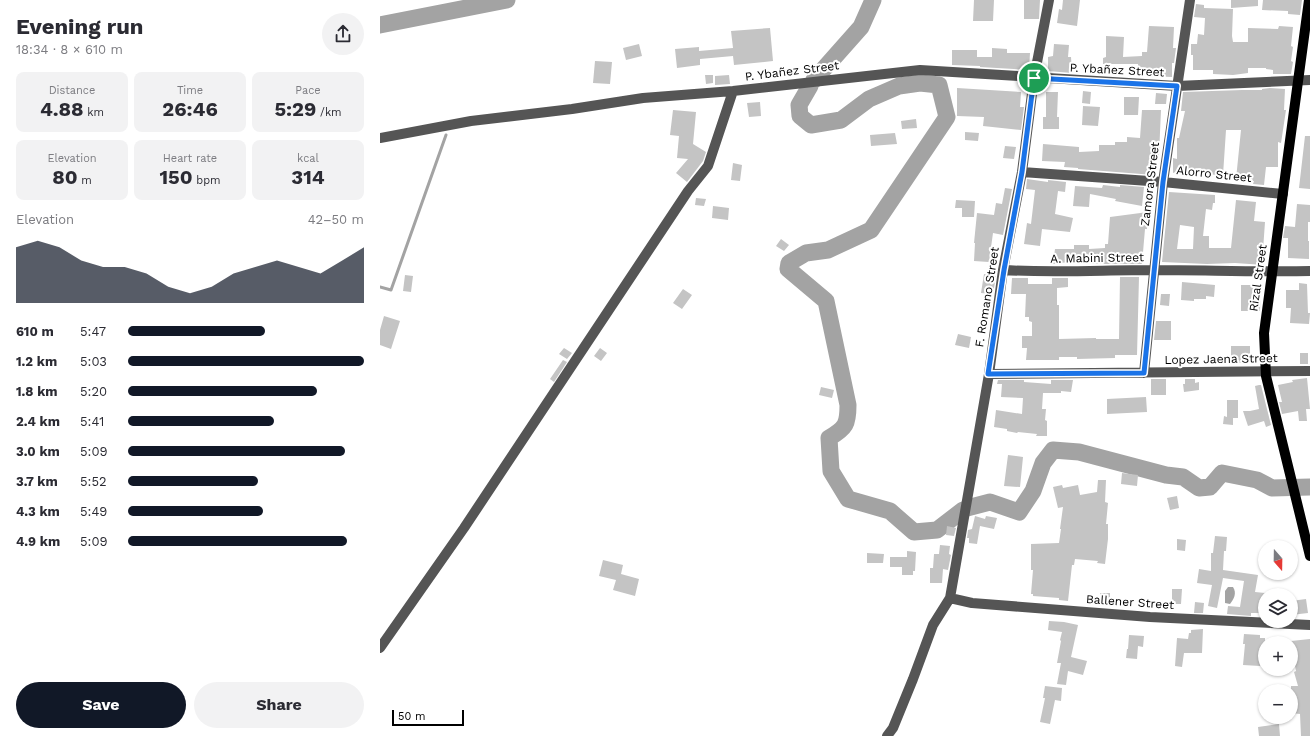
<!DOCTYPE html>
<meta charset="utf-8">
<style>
:root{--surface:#fff;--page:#f2f2f3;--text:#2b2b33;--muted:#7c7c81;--accent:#111827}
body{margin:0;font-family:"Work Sans",sans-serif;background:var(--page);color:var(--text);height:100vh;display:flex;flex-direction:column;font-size:15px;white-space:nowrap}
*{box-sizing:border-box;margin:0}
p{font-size:13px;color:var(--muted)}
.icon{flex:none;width:22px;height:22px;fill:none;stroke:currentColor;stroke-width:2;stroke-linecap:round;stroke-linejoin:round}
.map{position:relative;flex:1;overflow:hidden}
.sheet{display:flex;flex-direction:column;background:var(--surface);width:380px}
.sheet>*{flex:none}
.needle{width:26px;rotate:160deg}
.tools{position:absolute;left:878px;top:540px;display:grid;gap:8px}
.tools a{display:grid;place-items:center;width:40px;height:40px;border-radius:50%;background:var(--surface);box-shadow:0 1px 3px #0004;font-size:20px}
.scale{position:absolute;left:12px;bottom:10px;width:72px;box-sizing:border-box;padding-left:4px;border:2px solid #000;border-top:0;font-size:11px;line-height:14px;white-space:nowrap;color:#000;-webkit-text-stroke:3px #fff;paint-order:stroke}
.pin{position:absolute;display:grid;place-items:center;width:34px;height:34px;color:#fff;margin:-17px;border:2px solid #fff;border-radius:50%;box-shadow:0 1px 4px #0007}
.round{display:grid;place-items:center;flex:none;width:42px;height:42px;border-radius:21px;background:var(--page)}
.headline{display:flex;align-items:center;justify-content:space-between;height:68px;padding:0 16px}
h1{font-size:22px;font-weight:700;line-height:30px}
.figures{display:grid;grid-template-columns:repeat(3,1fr);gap:6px;height:68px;padding:4px 16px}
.figures div{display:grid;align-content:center;border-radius:8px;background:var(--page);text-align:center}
.figures b{font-size:20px;font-weight:700}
.figures small{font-size:11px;font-weight:400}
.figures p{font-size:11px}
.chart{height:112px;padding:8px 16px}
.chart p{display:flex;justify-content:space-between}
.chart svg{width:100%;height:72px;margin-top:4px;fill:var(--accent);opacity:.7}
.button{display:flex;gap:8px;margin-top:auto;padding:8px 16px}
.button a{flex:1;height:46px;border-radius:24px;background:var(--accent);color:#fff;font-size:16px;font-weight:700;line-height:46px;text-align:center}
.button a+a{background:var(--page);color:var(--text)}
ul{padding:0 16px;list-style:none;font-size:13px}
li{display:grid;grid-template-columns:64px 48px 1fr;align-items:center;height:30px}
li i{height:10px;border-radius:5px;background:var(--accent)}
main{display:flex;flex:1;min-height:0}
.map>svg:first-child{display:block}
</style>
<main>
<section class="sheet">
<div class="headline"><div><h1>Evening run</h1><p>18:34 · 8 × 610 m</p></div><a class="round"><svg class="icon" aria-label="share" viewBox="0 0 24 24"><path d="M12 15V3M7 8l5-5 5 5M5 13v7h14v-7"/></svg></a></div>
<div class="figures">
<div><p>Distance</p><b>4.88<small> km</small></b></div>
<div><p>Time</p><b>26:46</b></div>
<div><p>Pace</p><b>5:29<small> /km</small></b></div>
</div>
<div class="figures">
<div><p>Elevation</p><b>80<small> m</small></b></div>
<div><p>Heart rate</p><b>150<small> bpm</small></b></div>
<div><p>kcal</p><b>314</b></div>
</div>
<div class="chart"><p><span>Elevation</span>42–50 m</p>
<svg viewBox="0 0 160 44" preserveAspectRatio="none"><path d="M0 44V10L10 6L20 10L30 18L40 22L50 22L60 26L70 34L80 38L90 34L100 26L110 22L120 18L130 22L140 26L150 18L160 10V44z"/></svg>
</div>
<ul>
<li><b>610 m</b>5:47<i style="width:58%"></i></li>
<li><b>1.2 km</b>5:03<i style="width:100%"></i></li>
<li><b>1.8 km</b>5:20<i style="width:80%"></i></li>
<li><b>2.4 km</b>5:41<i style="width:62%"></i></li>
<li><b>3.0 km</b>5:09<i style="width:92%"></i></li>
<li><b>3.7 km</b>5:52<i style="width:55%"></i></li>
<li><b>4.3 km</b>5:49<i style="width:57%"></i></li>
<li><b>4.9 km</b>5:09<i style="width:93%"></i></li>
</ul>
<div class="button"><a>Save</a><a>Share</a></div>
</section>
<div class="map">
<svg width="930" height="736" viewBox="0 0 930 736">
<rect width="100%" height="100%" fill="#fff"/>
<path fill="#a3a3a3" d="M 848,587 L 853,587 C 857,593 854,599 850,604 L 845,603 L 845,591 Z"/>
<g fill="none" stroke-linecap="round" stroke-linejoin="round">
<path stroke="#a3a3a3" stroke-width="3" d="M 0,287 L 11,290 L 66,135"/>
<path stroke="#a3a3a3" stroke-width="17" d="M 0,25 L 127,0
M 434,80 L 481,27 L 493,0
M 430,86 L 419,105 L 420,116 L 431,125 L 461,120 L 489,99 L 519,86 L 540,83 L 559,85 L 567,117 L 491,230 L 448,250 L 426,253 L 409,263 L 408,269 L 446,301 L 468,405 C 468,424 466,428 449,438 L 451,471 L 468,499 L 510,511 L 534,532 L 557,530 L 583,510
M 587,508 L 610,502 L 639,512 L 653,491 L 663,463 L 673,450 L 699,452 L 786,475 L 803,477 L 819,488 L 830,487 L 842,473 L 877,480 L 892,488 L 930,487"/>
</g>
<path fill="#c4c4c4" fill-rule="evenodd" d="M 594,0 L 614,0 L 613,21 L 593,21 Z
M 644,0 L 660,0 L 659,19 L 644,19 Z
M 683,0 L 700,0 L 697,26 L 677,23 L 679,9 L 682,10 Z
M 851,0 L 878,0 L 878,6 L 851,8 Z
M 883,0 L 922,0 L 920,15 L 908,14 L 908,11 L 882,10 Z
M 816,4 L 824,5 L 824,8 L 853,9 L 852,36 L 853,42 L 868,42 L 868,28 L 898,29 L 899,26 L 913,27 L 911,46 L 913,47 L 911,61 L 913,62 L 911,74 L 893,74 L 893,70 L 886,69 L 886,68 L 868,68 L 868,73 L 853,75 L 833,74 L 833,70 L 813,70 L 813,55 L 811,55 L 811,44 L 817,44 L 818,34 L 824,35 L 825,18 L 814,17 Z
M 769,26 L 794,27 L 793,48 L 796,48 L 794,63 L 792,63 L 792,77 L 767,76 L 767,75 L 758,74 L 758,64 L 723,64 L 723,58 L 726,57 L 726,36 L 744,37 L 743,57 L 762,56 L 762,52 L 767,52 Z
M 390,28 L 393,61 L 354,65 L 353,56 L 320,59 L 320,65 L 297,68 L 295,49 L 319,47 L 319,51 L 353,48 L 351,31 Z
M 259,44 L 262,56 L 246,60 L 243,48 Z
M 674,44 L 689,45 L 688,57 L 691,57 L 692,73 L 668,71 L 668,57 L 673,56 Z
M 612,48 L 627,49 L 627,53 L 650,53 L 649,70 L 600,67 L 600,66 L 572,65 L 572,50 L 597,50 L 597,57 L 612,57 Z
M 215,61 L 232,62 L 230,84 L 213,83 Z
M 325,75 L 333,75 L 333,83 L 326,84 Z
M 349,75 L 350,84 L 335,85 L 335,76 Z
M 577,88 L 641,92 L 640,107 L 644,107 L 641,130 L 603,126 L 604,117 L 577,116 Z
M 890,88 L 905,89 L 904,110 L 906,110 L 901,143 L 898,142 L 898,167 L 886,167 L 884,185 L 873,184 L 874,181 L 856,179 L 861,130 L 846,130 L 843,175 L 820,174 L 821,168 L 805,172 L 805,169 L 793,173 L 793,158 L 797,159 L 797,138 L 799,138 L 805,111 L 801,111 L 803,92 L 862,90 L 882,90 L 882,89 Z
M 703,91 L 711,92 L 710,104 L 702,103 Z
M 666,92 L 678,92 L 677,117 L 679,117 L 679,129 L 663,129 L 663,117 L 666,117 Z
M 776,93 L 787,94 L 786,104 L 775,104 Z
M 744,97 L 759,97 L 758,115 L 744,115 Z
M 380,102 L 381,116 L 369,117 L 367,103 Z
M 703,106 L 720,107 L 718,126 L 702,125 Z
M 293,110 L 316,112 L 313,144 L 326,152 L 323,161 L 307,182 L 296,173 L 308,159 L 297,158 L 299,136 L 290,135 Z
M 762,110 L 781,110 L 779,155 L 775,154 L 774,175 L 698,169 L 698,168 L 684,167 L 685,162 L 662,161 L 663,144 L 699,147 L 699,152 L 719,151 L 719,145 L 735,145 L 735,142 L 747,142 L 747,137 L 760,138 Z
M 536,119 L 537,128 L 522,129 L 521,121 Z
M 585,132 L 599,133 L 598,141 L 585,140 Z
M 515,133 L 517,144 L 491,146 L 490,135 Z
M 925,136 L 930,136 L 930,189 L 919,188 Z
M 625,146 L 636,147 L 634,159 L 623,158 Z
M 353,163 L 362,165 L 360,181 L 351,180 Z
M 647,179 L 668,182 L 668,180 L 686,182 L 685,192 L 678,191 L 675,214 L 693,218 L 690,232 L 662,229 L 660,246 L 644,244 L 647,223 L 651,224 L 655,190 L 646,189 Z
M 723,185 L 740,187 L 740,185 L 764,187 L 762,206 L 735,201 L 736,199 L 710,194 L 709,207 L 693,206 L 695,186 L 722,188 Z
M 625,188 L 632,189 L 623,235 L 613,233 L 609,262 L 594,261 L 595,243 L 594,243 L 597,213 L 614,215 L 616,203 L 622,204 Z
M 789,192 L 835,195 L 835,203 L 833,203 L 832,210 L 826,209 L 823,236 L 829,236 L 829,248 L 851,248 L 856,200 L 876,202 L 874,221 L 885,222 L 883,250 L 886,251 L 884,265 L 855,263 L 827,264 L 782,262 ZM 800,225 L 814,227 L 813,249 L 797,249 Z
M 316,198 L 326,199 L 324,206 L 315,205 Z
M 576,200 L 595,201 L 594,217 L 582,217 L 582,208 L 575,208 Z
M 917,204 L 930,205 L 930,222 L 928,222 L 928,241 L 929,241 L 929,259 L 908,258 L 908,238 L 903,238 L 905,226 L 915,227 Z
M 333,206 L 349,208 L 348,220 L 332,218 Z
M 768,212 L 767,229 L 765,229 L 762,264 L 711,264 L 711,259 L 688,260 L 688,262 L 673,264 L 675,249 L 694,249 L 694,245 L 709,245 L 709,249 L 725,248 L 725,244 L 728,244 L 730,217 Z
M 401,239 L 409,245 L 404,251 L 396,246 Z
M 604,274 L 616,276 L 613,294 L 601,293 Z
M 25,275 L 33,276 L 31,292 L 23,291 Z
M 740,277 L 759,277 L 757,355 L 735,355 L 735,358 L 697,359 L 697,357 L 679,357 L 679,360 L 646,360 L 647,348 L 642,348 L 642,336 L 652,336 L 652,322 L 649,321 L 649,317 L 645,317 L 646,294 L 631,294 L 632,278 L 648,278 L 648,284 L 672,284 L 672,278 L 688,278 L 688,287 L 677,288 L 677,305 L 679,305 L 679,339 L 716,338 L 716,339 L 739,339 Z
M 802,282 L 835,285 L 834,297 L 826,296 L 826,299 L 814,299 L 814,301 L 801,300 Z
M 919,283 L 927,284 L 928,313 L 930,313 L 929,324 L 910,323 L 911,308 L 906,308 L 906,290 L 919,290 Z
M 861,285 L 881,285 L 880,311 L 861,311 Z
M 303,289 L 312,295 L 302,309 L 293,303 Z
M 781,294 L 790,294 L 789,306 L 780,305 Z
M 4,316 L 20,321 L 11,349 L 0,345 L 0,330 Z
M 776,321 L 791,321 L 791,340 L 774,340 Z
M 578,334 L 591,337 L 589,348 L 575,345 Z
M 851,346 L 870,346 L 870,356 L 863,356 L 863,363 L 851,363 Z
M 184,348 L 192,353 L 187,359 L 179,354 Z
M 220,348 L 227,353 L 221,361 L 214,356 Z
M 920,353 L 928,353 L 928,364 L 920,364 Z
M 183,360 L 187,362 L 174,382 L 170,379 Z
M 927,378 L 930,409 L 926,409 L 927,421 L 919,421 L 918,411 L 902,414 L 899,402 L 902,402 L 898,385 L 913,382 L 912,380 Z
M 771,379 L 786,379 L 786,395 L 771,395 Z
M 805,379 L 815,379 L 815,383 L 819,382 L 819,390 L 804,392 L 803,384 L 805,384 Z
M 618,380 L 644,380 L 644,382 L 671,384 L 671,380 L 693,380 L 691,392 L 681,391 L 681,393 L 663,393 L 662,409 L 666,409 L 665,420 L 667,421 L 667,436 L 656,436 L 657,434 L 638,432 L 637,433 L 627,431 L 627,429 L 614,427 L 616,410 L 642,414 L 643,398 L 621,397 L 622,384 L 617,384 Z
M 879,385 L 881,385 L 891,425 L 886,427 L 884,421 L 868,426 L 863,411 L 870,411 L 879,409 L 875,386 Z
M 441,387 L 454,390 L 452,398 L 439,395 Z
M 766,397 L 767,412 L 727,414 L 727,399 Z
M 847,400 L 858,400 L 858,418 L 853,418 L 853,425 L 843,424 L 844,416 L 847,417 Z
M 628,455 L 643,457 L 640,487 L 624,486 Z
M 742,473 L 758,475 L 757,486 L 741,484 Z
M 718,480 L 726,480 L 725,502 L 728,503 L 726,524 L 728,524 L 728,539 L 725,564 L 717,563 L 718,561 L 695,559 L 694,565 L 692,565 L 688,601 L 679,600 L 679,598 L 653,596 L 653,594 L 651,594 L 653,570 L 651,570 L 651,544 L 679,543 L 681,529 L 680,529 L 683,507 L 678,508 L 673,487 L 682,485 L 683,488 L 698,485 L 700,495 L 717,492 Z
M 797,496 L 799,508 L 790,510 L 787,498 Z
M 595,516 L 605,519 L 606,516 L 617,518 L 614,529 L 600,526 L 597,544 L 589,543 L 589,538 L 587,538 L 588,530 L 592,529 Z
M 567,526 L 576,528 L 574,536 L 566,535 Z
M 835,536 L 847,537 L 846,551 L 844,551 L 843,570 L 878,575 L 875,592 L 885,593 L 885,613 L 871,613 L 871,616 L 847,614 L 848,606 L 860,607 L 864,581 L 843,578 L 837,608 L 828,606 L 832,585 L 817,583 L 819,569 L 831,571 L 831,553 L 833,553 Z
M 797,539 L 806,540 L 805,551 L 797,550 Z
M 560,545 L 570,546 L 569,554 L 571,555 L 568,570 L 563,569 L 562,583 L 550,583 L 550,568 L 553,568 L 554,554 L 559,554 Z
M 527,551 L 536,552 L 535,571 L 533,571 L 533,575 L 522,575 L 522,567 L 510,567 L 510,557 L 527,557 Z
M 487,553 L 504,554 L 503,563 L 487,563 Z
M 223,560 L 243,565 L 241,574 L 259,579 L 255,596 L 233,590 L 236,580 L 219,576 Z
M 792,589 L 802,589 L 801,604 L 792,604 Z
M 720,593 L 730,593 L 730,605 L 720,605 Z
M 926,599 L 928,613 L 911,615 L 911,601 Z
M 815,602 L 824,603 L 823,613 L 814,613 Z
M 669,621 L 684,622 L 698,625 L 691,657 L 707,661 L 703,675 L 688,671 L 686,685 L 677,684 L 681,663 L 677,663 L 681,641 L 680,640 L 682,632 L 668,630 Z
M 823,629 L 822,653 L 804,653 L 802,667 L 795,666 L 797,638 L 808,639 L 809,633 L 811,633 L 811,630 Z
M 864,634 L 880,635 L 880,638 L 885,638 L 885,649 L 881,648 L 880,666 L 863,665 L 865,644 L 863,644 Z
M 749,635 L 764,636 L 763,647 L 758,646 L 757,659 L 746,658 L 747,649 L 748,649 Z
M 930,639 L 930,736 L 921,736 L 920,714 L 911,713 L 911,686 L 918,686 L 914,672 L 916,671 L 913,655 L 911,656 L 911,641 Z
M 665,686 L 682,688 L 681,701 L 675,700 L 670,724 L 660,722 L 665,698 L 663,698 Z
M 899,724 L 900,736 L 879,736 L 878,727 Z"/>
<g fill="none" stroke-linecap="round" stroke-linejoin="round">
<path stroke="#555" stroke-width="10" d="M 0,138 L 91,121 L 192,109 L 263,98 L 353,91 L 540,70 L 797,86 L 930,80
M 642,172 L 783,182 L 903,194
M 623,270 C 673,273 723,270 772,270 C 825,270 877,272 930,271
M 764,373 L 783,182 L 810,0
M 609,374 L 930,371
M 570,598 L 592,603 L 770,617 L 930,625
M 0,648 L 84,528 L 308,191 L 328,166 L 353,91
M 507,736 L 513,728 L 533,679 L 553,625 L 570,598 L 609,374 L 623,270 L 642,172 L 654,78 L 669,0"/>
<path stroke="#000" stroke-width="10" d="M 929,0 L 884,333 L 886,376 L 930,556"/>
</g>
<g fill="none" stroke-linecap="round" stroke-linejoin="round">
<g stroke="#fff" stroke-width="8">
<path id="route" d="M 654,78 L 797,86 L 783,182 L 764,373 L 608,374 L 624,270 L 642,172 Z"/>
</g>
<use href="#route" stroke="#1a73e8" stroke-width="5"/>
</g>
<g text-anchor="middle" stroke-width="4" stroke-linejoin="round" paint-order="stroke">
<g font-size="12" fill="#000" stroke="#fff">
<text transform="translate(737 70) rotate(3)" y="4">P. Ybañez Street</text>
<text transform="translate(412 71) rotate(-7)" y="4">P. Ybañez Street</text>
<text transform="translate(834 174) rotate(6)" y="4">Alorro Street</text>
<text transform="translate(770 184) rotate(-83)" y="4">Zamora Street</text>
<text transform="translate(717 258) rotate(-1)" y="4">A. Mabini Street</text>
<text transform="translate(878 278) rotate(-82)" y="4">Rizal Street</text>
<text transform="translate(607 297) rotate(-81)" y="4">F. Romano Street</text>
<text transform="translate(841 359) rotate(-1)" y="4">Lopez Jaena Street</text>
<text transform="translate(750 602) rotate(4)" y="4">Ballener Street</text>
</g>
</g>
</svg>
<div class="tools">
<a><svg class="needle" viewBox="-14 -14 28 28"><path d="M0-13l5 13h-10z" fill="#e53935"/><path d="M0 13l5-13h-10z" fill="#7c7c81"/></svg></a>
<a><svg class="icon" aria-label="layers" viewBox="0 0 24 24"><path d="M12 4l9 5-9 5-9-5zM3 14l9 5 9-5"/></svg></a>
<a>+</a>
<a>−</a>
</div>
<div class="scale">50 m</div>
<div class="pin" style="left:654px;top:78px;background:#1e9e55"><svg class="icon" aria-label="arrive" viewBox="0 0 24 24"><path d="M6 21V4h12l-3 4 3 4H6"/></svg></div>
</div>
</main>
